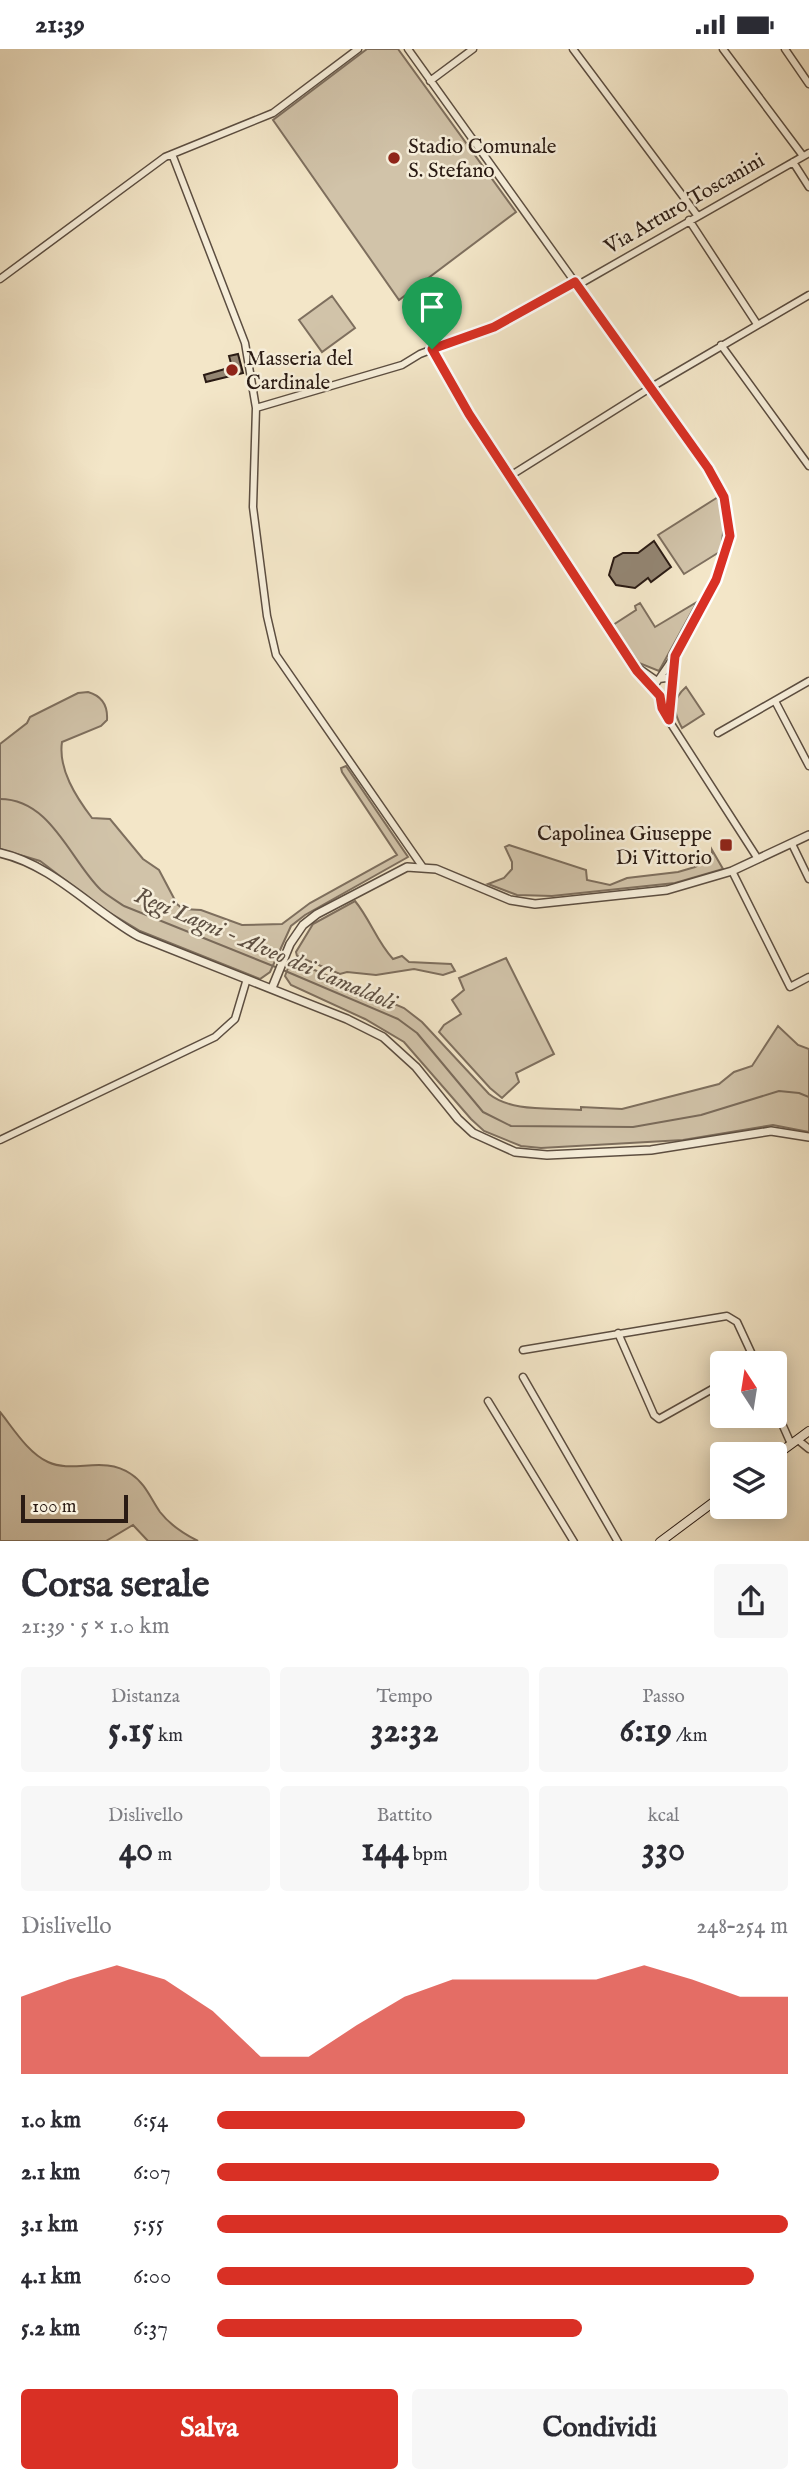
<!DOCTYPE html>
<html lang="it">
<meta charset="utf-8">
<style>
:root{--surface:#fff;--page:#f7f7f7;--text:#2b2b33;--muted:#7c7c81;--accent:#d93025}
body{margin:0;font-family:"IM FELL English",serif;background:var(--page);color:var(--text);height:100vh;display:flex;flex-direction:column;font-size:26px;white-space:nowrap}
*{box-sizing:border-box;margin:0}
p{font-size:23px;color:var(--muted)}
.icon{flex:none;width:38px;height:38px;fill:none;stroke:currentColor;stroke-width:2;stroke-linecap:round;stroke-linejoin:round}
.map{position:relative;height:1492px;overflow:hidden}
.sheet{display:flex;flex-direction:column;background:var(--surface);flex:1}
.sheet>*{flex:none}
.needle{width:46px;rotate:348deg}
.fabs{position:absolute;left:710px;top:1302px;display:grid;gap:14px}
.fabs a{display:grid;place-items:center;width:77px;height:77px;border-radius:7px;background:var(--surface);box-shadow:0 4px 18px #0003;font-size:35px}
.scale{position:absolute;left:21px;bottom:18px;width:107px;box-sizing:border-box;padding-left:7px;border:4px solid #2a1b14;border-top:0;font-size:19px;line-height:24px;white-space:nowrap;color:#2a1b14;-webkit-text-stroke:5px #f7efdb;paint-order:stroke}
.pin{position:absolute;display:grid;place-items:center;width:60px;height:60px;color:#fff;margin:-72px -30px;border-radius:50% 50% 50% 0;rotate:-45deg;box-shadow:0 0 7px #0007}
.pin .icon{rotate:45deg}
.round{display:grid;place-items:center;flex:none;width:74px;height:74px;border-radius:7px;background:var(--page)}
.headline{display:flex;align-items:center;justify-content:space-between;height:119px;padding:0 21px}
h1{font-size:38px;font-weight:700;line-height:52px}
.stats{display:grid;grid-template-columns:repeat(3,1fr);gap:10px;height:119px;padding:7px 21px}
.stats div{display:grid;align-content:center;border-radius:7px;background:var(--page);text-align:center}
.stats b{font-size:35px;font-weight:700}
.stats small{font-size:19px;font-weight:400}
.stats p{font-size:19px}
.chart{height:196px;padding:14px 21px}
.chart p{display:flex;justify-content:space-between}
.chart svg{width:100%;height:126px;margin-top:7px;fill:var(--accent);opacity:.7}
.action{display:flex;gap:14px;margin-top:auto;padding:14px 21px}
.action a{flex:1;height:80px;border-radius:7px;background:var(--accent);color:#fff;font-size:28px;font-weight:700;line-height:80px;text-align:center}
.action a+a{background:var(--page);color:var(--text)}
ul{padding:0 21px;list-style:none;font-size:23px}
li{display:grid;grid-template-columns:112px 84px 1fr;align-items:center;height:52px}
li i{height:18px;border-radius:9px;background:var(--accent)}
.status{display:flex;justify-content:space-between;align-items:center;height:49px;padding:0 35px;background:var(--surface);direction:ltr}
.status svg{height:19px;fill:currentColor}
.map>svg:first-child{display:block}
</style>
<div class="status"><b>21:39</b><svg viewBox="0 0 49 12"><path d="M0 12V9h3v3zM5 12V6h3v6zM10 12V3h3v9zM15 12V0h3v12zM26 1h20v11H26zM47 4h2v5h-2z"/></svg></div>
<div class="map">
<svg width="809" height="1493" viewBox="0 0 809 1493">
<rect width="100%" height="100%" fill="#f3e6c8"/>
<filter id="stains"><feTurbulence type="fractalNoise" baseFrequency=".00286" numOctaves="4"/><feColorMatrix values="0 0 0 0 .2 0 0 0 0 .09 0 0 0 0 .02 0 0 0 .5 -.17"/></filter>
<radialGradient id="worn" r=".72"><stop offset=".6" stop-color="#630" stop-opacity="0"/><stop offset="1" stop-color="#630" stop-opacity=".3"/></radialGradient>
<path fill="#d1c3a9" stroke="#7e6f5e" stroke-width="2" d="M 367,0 L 398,0 L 516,163 L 399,251 L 273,71 Z
M 332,247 L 355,279 L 322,303 L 299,271 Z
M 718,448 L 724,475 L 721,502 L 684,525 L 658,486 Z
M 697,553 L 659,622 L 639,614 L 613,576 L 636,561 L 635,557 L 640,554 L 655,578 Z
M 686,638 L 704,665 L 682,679 C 673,663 671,651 686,638 Z
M 88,643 C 102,647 108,656 107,671 L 101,677 L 62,693 C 58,720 76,748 92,769 L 110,770 L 143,810 L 159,821 L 177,855 L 183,860 L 201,861 L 242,876 L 282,875 L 310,854 L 397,806 L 342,723 L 341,719 L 346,717 L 408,808 L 305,866 L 291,877 L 270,923 L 260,930 L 140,882 L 102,859 L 40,812 L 0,800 L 0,695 L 27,674 L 30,668 L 78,644 Z
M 509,796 L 586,821 L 587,831 L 610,836 L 627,829 L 678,823 L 695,818 L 712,808 L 712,801 L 723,820 L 675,834 L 552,847 L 517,846 L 488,835 L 504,829 L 512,820 L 512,813 L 505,798 Z
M 355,852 C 370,870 377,893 393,910 L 402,907 L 409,913 L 451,915 L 455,922 L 443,926 L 414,920 L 376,926 L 347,923 L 340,925 L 297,907 L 296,903 L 313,875 Z
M 506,909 L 554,1005 L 516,1024 L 519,1033 L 502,1049 L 490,1039 L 439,983 L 444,976 L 461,965 L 452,951 L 464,941 L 459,929 Z
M 291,911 L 404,959 L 422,973 L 489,1045 C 513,1064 552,1058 581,1061 L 581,1058 L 622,1060 L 719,1035 L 734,1023 L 752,1017 L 778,977 L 798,996 L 809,1000 L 809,1083 L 773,1076 L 683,1091 L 541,1099 L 521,1097 L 484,1082 L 471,1070 L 404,993 L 365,970 L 291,936 L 285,927 Z
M 0,1363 C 13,1379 28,1404 48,1413 C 74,1425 103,1406 131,1425 C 145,1434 151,1450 160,1463 C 170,1476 184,1485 198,1492 L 148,1492 L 133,1476 L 106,1492 L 0,1492 Z"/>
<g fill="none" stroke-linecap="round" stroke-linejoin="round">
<path stroke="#7a6b5b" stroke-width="2" d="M 0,750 C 51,750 70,811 101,841 C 108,847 117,852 124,857 L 278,919
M 283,921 L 398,970 L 417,984 L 483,1063 L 511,1077 L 633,1078 L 701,1066 L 779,1042 L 799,1044 L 809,1048"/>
</g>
<path fill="#938572" stroke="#2a1b14" stroke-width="2" d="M 238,305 L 243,324 L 206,333 L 204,326 L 232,318 L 229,307 Z
M 654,492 L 671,518 L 651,533 L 648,529 L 635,539 L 616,536 L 609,526 L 614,509 L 623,504 L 638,504 Z"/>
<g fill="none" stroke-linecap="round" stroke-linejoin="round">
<g stroke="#5c4e41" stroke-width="9">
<path id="minor" d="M 408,0 L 708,419 C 721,440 731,460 729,485 C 728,526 683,595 659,630
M 573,0 L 697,166
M 723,0 L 803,107
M 785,0 L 809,35
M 430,32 L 473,0
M 172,105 L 245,294 L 256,359 L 253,458 L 267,567 L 276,606 L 422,817
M 793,113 L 809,138
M 689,171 L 757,275
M 0,230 L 165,108 L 273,64 L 358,0
M 578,236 L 809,104
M 721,296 L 809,417
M 432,300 L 469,365 L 637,622 L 655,643
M 256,359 L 402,316 L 420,305 L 513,269 L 575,233
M 510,427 L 650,339 L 809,246
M 637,618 L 657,632
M 671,632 L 666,629 L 659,630 L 654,637 L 655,643 L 662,648 L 672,643 L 675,609
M 660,647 L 666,667 L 758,810
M 775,652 L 809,717
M 669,671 L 670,645
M 718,684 L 809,632
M 792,795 L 809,830
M 732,822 L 790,938 L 809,928
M 0,1091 L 215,988 L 235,970 L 246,933
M 618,1284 L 654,1366 L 659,1370 L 723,1334
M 523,1301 L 727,1267 L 737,1273 L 756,1314
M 523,1328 L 618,1493
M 488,1352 L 574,1493
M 775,1359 L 791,1395
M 798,1391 L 809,1400"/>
</g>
<g stroke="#5c4e41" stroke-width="10">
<path id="tertiary" d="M 0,804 C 53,816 92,861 138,887 L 347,970 L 383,988 L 416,1018 L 458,1070 L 473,1084 L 515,1103 L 547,1106 L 651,1101 L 771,1082 L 809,1088
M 272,939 L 290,895 L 303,876 L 317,865 L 407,818 L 436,820 L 510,851 L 535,855 L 667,841 L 732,822 L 809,786"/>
</g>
<g stroke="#2a1b14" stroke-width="10">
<path id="secondary" d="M 775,1407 L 809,1382
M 660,1493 L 723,1446"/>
</g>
<use href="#minor" stroke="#f7efdb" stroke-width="6"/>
<use href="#tertiary" stroke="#f7efdb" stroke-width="7"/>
<use href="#secondary" stroke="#f7efdb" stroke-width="8"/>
</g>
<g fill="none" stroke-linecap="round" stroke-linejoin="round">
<g stroke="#fff" stroke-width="14">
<path id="route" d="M 575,233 L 708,419 L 724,448 L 730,487 L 716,531 L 675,607 L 669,671 L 662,659 L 660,647 L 637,622 L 469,365 L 432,300 L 494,278 Z"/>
</g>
<use href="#route" stroke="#d93025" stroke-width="9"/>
</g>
<g fill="#8f2418" stroke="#f7efdb" stroke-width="2.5">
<circle cx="394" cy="109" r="7"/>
<circle cx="232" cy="321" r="7"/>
<rect x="719" y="789" width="14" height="14" rx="3.5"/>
</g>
<g text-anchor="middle" stroke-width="5" stroke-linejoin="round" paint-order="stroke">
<g font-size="21" fill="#2a1b14" stroke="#f7efdb" text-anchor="start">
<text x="408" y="104">Stadio Comunale<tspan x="408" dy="24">S. Stefano</tspan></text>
<text x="246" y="316">Masseria del<tspan x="246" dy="24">Cardinale</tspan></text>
<text x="712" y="791" text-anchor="end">Capolinea Giuseppe<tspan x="712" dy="24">Di Vittorio</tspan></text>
</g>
<g font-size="21" fill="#2a1b14" stroke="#f7efdb">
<text transform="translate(684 154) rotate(-30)" y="7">Via Arturo Toscanini</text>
</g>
<g font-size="23" font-style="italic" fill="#5f5144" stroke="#f7efdb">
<text transform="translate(266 899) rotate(23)" y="8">Regi Lagni - Alveo dei Camaldoli</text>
</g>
</g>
<rect width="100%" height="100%" filter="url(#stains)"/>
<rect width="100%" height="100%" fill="url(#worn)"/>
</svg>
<div class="fabs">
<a><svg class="needle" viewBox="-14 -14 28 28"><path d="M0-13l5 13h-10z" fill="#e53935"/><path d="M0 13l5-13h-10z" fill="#7c7c81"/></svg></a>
<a><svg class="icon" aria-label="layers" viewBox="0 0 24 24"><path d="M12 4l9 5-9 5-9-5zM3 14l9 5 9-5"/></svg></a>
</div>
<div class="scale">100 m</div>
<div class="pin" style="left:432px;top:300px;background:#1e9e55"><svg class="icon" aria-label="arrive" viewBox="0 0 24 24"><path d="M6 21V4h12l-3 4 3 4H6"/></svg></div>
</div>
<section class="sheet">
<div class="headline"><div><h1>Corsa serale</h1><p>21:39 · 5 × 1.0 km</p></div><a class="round"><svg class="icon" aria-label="share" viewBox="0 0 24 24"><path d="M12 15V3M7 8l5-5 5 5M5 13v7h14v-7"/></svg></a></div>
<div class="stats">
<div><p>Distanza</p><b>5.15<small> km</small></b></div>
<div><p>Tempo</p><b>32:32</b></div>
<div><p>Passo</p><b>6:19<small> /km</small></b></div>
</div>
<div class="stats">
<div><p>Dislivello</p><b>40<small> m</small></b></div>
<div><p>Battito</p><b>144<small> bpm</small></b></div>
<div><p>kcal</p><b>330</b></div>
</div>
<div class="chart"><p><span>Dislivello</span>248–254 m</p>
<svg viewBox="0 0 160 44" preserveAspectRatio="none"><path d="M0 44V17L10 11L20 6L30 11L40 22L50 38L60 38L70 27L80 17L90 11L100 11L110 11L120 11L130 6L140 11L150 17L160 17V44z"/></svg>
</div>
<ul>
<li><b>1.0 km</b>6:54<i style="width:54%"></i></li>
<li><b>2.1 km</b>6:07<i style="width:88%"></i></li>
<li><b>3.1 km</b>5:55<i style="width:100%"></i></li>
<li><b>4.1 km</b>6:00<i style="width:94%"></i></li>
<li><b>5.2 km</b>6:37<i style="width:64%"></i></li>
</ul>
<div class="action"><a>Salva</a><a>Condividi</a></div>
</section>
